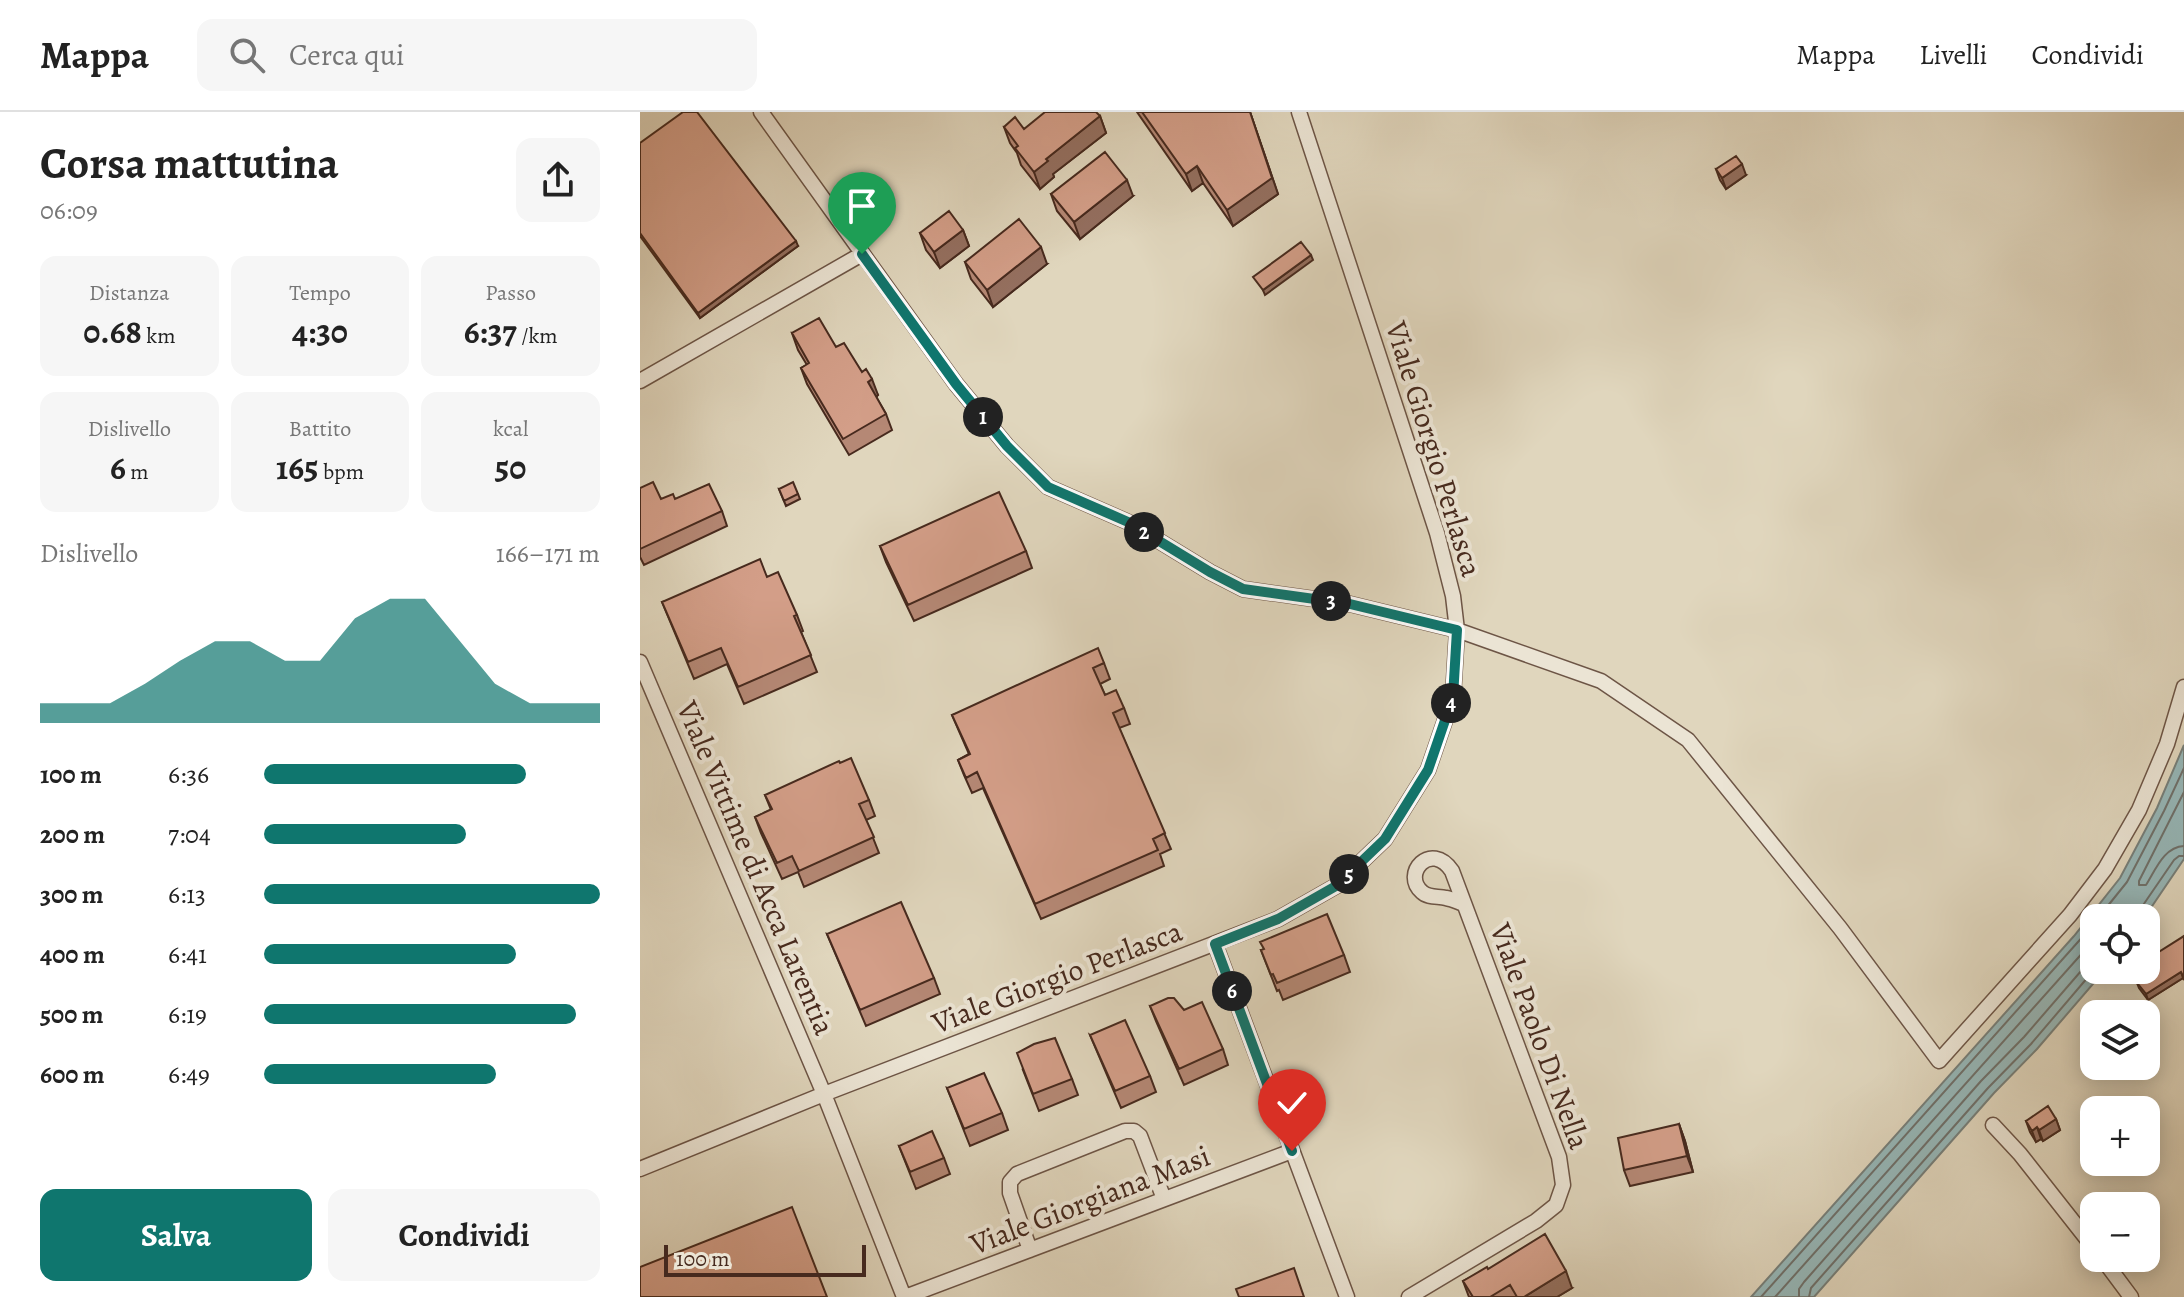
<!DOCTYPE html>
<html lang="it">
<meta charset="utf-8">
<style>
:root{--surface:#fff;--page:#f6f6f6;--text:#222;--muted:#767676;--line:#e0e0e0;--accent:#0f766e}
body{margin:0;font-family:Alegreya,serif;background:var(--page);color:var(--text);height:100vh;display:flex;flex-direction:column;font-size:30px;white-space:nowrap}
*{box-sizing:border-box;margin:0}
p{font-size:26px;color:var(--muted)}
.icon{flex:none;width:44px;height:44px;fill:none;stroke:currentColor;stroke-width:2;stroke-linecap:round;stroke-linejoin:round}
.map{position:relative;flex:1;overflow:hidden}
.panel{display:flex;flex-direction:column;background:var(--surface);width:640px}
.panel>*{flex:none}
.buttons{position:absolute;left:1440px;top:792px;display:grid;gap:16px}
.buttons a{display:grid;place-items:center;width:80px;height:80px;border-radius:16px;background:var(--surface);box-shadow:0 4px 20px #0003;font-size:40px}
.scale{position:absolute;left:24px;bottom:20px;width:202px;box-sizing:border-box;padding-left:8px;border:4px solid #472a1e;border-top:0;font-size:22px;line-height:28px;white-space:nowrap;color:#472a1e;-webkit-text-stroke:6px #ebe4d4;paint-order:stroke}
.pin{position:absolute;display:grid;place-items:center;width:68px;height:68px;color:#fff;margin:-82px -34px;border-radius:50% 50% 50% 0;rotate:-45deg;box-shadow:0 0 8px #0007}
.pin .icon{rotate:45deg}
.km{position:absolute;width:40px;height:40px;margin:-20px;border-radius:50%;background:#222;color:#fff;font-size:22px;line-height:40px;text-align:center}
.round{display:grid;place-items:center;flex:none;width:84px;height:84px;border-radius:16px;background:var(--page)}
.headline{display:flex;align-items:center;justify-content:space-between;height:136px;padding:0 40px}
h1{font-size:44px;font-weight:700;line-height:60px}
.figures{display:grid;grid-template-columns:repeat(3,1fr);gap:12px;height:136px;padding:8px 40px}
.figures div{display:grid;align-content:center;border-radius:16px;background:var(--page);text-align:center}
.figures b{font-size:34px;font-weight:700}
.figures small{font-size:22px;font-weight:400}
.figures p{font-size:22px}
.chart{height:224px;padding:16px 40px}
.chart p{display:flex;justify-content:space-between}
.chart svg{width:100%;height:144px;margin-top:8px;fill:var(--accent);opacity:.7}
.action{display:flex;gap:16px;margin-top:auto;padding:16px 40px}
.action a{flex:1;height:92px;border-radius:16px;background:var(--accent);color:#fff;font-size:32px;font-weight:700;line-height:92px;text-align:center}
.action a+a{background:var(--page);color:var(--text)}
ul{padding:0 40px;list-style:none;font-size:26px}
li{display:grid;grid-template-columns:128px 96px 1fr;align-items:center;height:60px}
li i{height:20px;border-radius:10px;background:var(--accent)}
header{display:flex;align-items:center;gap:48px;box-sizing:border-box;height:112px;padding:0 40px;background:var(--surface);border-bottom:2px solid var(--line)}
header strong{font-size:38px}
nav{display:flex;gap:44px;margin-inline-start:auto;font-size:28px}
.search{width:560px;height:72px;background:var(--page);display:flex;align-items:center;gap:20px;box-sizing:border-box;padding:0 28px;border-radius:16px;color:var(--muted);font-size:30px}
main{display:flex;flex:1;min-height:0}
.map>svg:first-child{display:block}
</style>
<header>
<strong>Mappa</strong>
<div class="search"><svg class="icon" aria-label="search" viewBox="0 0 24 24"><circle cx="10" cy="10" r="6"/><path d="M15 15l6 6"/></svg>Cerca qui</div>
<nav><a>Mappa</a><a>Livelli</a><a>Condividi</a></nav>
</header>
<main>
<section class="panel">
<div class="headline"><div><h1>Corsa mattutina</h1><p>06:09</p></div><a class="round"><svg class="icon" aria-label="share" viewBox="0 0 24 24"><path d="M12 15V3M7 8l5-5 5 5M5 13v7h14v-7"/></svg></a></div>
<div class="figures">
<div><p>Distanza</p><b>0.68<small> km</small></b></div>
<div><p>Tempo</p><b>4:30</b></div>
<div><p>Passo</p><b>6:37<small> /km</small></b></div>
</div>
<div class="figures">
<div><p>Dislivello</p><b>6<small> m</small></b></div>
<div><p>Battito</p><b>165<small> bpm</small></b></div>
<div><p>kcal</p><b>50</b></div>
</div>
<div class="chart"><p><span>Dislivello</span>166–171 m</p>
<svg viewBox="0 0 160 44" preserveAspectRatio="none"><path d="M0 44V38L10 38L20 38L30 32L40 25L50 19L60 19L70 25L80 25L90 12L100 6L110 6L120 19L130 32L140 38L150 38L160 38V44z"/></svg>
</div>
<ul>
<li><b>100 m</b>6:36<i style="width:78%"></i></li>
<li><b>200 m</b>7:04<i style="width:60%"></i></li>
<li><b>300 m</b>6:13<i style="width:100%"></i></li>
<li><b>400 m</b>6:41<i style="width:75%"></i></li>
<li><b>500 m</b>6:19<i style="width:93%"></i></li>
<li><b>600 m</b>6:49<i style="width:69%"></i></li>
</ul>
<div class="action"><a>Salva</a><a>Condividi</a></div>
</section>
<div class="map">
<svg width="1544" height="1185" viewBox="0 0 1544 1185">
<rect width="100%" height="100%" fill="#e0d6bd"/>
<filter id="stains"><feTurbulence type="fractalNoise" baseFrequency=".0025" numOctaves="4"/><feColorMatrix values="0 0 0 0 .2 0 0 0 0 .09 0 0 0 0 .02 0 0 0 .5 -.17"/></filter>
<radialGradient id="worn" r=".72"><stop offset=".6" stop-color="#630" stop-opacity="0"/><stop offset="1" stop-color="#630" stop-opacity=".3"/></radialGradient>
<path fill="#96b7b8" stroke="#767f7a" stroke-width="2" d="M 1544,633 L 1544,747 L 1504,806 L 1454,806 L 1454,858 L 1465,858 L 1397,937 L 1354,981 L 1174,1185 L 1111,1185 L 1434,824 L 1480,766 L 1517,696 Z"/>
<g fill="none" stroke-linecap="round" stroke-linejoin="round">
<path stroke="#6e706b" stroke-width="2" d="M 1544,680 L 1499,769 L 1499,773 L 1506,773 C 1516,757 1524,735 1544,734
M 1458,806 L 1487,770 L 1524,699 L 1544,656
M 1498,806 L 1499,799 L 1534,748 L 1539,744 L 1544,744
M 1121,1185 L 1454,812
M 1135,1185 L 1454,828
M 1159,1185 L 1159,1177 L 1164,1170 L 1341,969 L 1384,925 L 1454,844
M 1169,1185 L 1171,1176 L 1348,976 L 1391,932 L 1454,858"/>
<g stroke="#6d5546" stroke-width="17">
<path id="street" d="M 121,0 L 316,272 L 367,334 L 408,375 L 488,410 L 570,460 L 603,477 L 710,492 L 817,518 L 961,569 L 1048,628 L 1200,816 L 1299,949 L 1430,803 L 1465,757 L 1499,698 L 1527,632 L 1544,575
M 0,269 L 222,142
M 0,550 L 184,982 L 264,1185
M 575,832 L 707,1185
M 1353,1013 L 1380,1042 L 1454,1136
M 0,1057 L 184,982 L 638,807 L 696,774 L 745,727 L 788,658 L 813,585 L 817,518 L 813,484 L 797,421 L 659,0
M 390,1138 L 370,1081 L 370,1070 L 377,1062 L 485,1019 L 494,1019 L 500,1024 L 524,1087
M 1462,1146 L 1491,1185
M 265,1185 L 652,1039
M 769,1185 L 896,1109 L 916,1093 L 923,1073 L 919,1045 L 812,759 C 791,728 761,762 782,780 C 788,786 798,784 806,786 C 812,787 818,790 824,792"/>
</g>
<use href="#street" stroke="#ebe4d4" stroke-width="14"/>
</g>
<path fill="#b58875" stroke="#472a1e" stroke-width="2" d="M 497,0 L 610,0 L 638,82 L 593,114 L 563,71 L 552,79 Z
M 460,4 L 466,21 L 413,62 L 414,65 L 400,77 L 381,53 L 377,41 L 370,31 L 364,15 L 384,17 Z
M 0,31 L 158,134 L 60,206 L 0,124 Z
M 1076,57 L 1106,63 L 1086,77 L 1080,68 Z
M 411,82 L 493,84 L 440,127 L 417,99 Z
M 323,118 L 329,134 L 300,156 L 286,138 L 280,121 Z
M 325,150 L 407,152 L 353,195 L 331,167 Z
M 152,221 L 196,235 L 222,260 L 238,283 L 236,285 L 246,302 L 252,318 L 209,343 L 167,272 L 161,256 L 167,253 L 158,238 Z
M 0,376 L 21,387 L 35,387 L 82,399 L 87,414 L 4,453 L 0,445 Z
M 139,377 L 158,382 L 160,387 L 146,394 Z
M 240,434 L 386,439 L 392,456 L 274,509 L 246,450 Z
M 127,465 L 157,503 L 163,519 L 161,520 L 177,560 L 104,592 L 87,552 L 54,567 L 22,490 Z
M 464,551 L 470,567 L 460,572 L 465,583 L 484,596 L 490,612 L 479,616 L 531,737 L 520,742 L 524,754 L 401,807 L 343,676 L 332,681 L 324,663 L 318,648 L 329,642 L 312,603 Z
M 125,683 L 229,688 L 235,704 L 226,708 L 239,741 L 164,775 L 158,760 L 142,767 L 121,721 L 115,705 L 131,698 Z
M 187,822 L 294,866 L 300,882 L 226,914 Z
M 1544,824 L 1544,868 L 1543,866 L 1508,888 L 1499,876 L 1497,871 L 1508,864 L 1504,858 L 1506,858 Z
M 621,838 L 704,843 L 710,860 L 643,888 L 639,878 L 637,879 Z
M 510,894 L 544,898 L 583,937 L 588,953 L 544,973 L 516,909 Z
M 450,923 L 510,964 L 516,980 L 481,996 Z
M 383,958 L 432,967 L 438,983 L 399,999 Z
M 307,976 L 362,1001 L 368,1018 L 330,1034 Z
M 1416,1007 L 1420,1018 L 1403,1029 L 1401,1027 L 1396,1030 L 1390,1020 L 1386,1009 Z
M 1039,1012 L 1045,1029 L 1053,1060 L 990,1074 L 984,1058 Z
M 259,1034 L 304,1046 L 310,1062 L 276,1077 Z
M 848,1157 L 932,1176 L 917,1185 L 829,1185 L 823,1169 Z"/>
<path fill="#946f5f" stroke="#472a1e" stroke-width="2" d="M 610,0 L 638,82 L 593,114 L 587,98 Z
M 460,4 L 466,21 L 413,62 L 414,65 L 400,77 L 394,60 L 406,47 Z
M 1102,52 L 1106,63 L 1086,77 L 1082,66 Z
M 557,54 L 563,71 L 552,79 L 546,62 Z
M 487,68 L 493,84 L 440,127 L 434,110 Z
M 323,118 L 329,134 L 300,156 L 294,140 Z
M 156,129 L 158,134 L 60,206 L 58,201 Z
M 401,135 L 407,152 L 353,195 L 347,178 Z
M 671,143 L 673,148 L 625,183 L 623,178 Z
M 232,267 L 238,283 L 234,287 L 228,270 Z
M 1541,860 L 1543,866 L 1508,888 L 1506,882 Z
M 1416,1007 L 1420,1018 L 1403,1029 L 1399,1018 Z
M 1039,1012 L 1045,1029 L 1053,1060 L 1047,1044 Z
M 1397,1015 L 1401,1027 L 1396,1030 L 1392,1019 Z
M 926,1159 L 932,1176 L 917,1185 L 884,1185 Z"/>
<path fill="#d39e88" stroke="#472a1e" stroke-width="2" d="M 43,0 L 57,0 L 156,129 L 58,201 L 0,121 L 0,31 Z
M 405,0 L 456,0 L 460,4 L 406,47 L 408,49 L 394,60 L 375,36 L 378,34 L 364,15 L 375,5 L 384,17 Z
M 502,0 L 610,0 L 632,66 L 587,98 L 557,54 L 546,62 Z
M 465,40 L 487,68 L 434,110 L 411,82 Z
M 1096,44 L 1102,52 L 1082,66 L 1076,57 Z
M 309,99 L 323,118 L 294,140 L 280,121 Z
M 379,107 L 401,135 L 347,178 L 325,150 Z
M 661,130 L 671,143 L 623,178 L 613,165 Z
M 179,206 L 196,235 L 204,231 L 222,260 L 226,257 L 232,267 L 228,270 L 246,302 L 203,327 L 161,256 L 169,251 L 152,221 Z
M 13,370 L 21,387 L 33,382 L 35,387 L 69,372 L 82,399 L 0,437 L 0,376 Z
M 153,370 L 158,382 L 144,389 L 139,377 Z
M 359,380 L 386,439 L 268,493 L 240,434 Z
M 120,447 L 127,465 L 138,460 L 157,503 L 154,504 L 171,543 L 98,575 L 81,536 L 48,550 L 22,490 Z
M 458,536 L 464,551 L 453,556 L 465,583 L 476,578 L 484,596 L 473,601 L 525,721 L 513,727 L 518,738 L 395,792 L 337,660 L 326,666 L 318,648 L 330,642 L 312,603 Z
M 211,646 L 229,688 L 219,692 L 234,725 L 159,759 L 152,744 L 137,751 L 115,705 L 132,697 L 125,683 L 199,649 L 200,651 Z
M 261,790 L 294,866 L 220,898 L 187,822 Z
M 687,802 L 704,843 L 637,871 L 633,862 L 631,863 L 621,838 L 624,837 L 620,830 Z
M 1544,824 L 1544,866 L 1541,860 L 1506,882 L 1497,871 L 1509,863 L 1506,858 L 1506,848 Z
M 528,886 L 534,886 L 544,898 L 562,890 L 583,937 L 539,957 L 510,894 Z
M 485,908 L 510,964 L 475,979 L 450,923 Z
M 415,926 L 432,967 L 393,982 L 377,941 L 394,932 Z
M 344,961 L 362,1001 L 324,1017 L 307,976 Z
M 1408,994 L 1416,1007 L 1399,1018 L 1397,1015 L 1392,1019 L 1386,1009 Z
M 1039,1012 L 1047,1044 L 984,1058 L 978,1026 Z
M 292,1019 L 304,1046 L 270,1060 L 259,1034 Z
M 152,1095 L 187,1185 L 0,1185 L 0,1155 Z
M 905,1122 L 926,1159 L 884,1185 L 877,1185 L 870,1173 L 850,1185 L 833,1185 L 823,1169 L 847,1155 L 848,1157 Z
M 654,1156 L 664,1185 L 599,1185 L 596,1177 Z"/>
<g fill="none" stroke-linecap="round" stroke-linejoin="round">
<g stroke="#fff" stroke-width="16">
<path id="route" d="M 222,142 L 316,272 L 367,334 L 408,375 L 488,410 L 570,460 L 603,477 L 710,492 L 817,518 L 813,585 L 788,658 L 745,727 L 696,774 L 638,807 L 575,832 L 652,1039"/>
</g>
<use href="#route" stroke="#0f766e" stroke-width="10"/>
</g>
<g text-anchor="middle" stroke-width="8" stroke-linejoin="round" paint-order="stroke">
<g font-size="30" fill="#472a1e" stroke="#ebe4d4">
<text transform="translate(794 337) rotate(73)" y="10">Viale Giorgio Perlasca</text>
<text transform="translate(116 756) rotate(67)" y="10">Viale Vittime di Acca Larentia</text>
<text transform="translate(417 865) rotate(-21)" y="10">Viale Giorgio Perlasca</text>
<text transform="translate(900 924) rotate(70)" y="10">Viale Paolo Di Nella</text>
<text transform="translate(450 1088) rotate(-21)" y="10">Viale Giorgiana Masi</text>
</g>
</g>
<rect width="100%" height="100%" filter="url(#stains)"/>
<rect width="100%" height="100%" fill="url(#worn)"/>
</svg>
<div class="buttons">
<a><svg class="icon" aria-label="locate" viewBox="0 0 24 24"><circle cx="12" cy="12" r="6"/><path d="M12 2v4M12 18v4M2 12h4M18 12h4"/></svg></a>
<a><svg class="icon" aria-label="layers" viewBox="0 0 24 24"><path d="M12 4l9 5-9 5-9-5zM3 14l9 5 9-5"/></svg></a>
<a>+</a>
<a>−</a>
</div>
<div class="scale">100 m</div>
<div class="pin" style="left:222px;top:142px;background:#1e9e55"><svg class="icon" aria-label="arrive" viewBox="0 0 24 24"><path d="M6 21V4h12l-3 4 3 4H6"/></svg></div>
<div class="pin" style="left:652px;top:1039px;background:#d93025"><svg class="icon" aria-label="check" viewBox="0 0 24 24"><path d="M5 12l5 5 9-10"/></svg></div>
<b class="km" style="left:343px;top:305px">1</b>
<b class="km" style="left:504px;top:420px">2</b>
<b class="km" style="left:691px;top:489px">3</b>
<b class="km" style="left:811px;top:591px">4</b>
<b class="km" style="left:709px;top:762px">5</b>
<b class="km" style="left:592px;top:879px">6</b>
</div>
</main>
